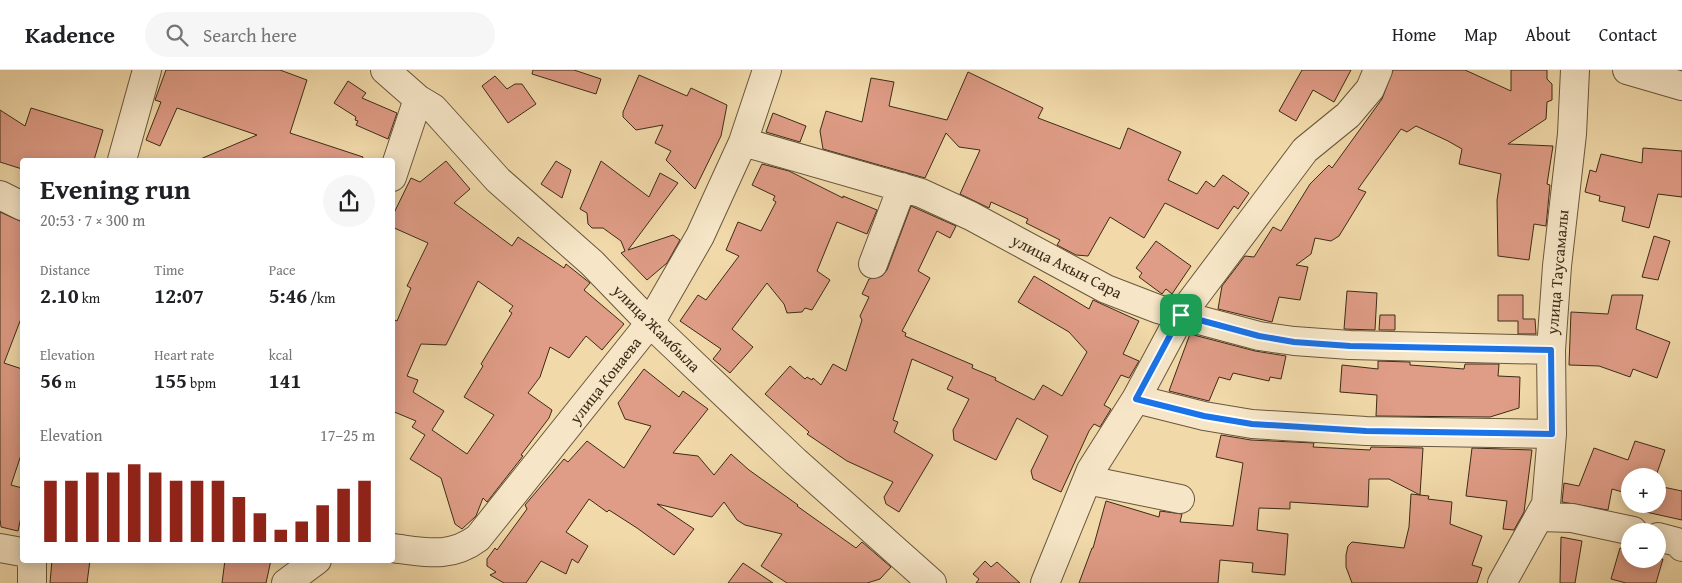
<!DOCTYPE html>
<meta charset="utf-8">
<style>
:root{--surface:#fff;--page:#f6f6f6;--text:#202124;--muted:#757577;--line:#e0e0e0;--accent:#8f2418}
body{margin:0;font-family:"Gentium Book Plus",serif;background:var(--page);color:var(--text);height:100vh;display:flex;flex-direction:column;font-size:19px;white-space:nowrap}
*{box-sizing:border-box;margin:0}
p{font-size:16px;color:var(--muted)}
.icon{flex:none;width:28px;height:28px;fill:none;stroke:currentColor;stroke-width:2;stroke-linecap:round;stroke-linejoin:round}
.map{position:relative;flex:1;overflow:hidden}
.side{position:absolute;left:20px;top:88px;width:375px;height:405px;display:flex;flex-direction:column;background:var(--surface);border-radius:5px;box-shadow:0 2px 12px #0003}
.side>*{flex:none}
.tools{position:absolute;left:1621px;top:398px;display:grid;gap:10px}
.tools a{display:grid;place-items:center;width:45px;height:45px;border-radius:50%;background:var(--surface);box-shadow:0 2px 12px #0003;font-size:25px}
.pin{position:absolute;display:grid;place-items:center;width:42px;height:42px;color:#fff;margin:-21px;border-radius:10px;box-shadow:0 2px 8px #0006}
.round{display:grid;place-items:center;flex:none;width:52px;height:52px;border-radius:26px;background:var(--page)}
.overview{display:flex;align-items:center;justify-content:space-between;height:85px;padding:0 20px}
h1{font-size:28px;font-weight:700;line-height:38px}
.stats{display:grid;grid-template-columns:repeat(3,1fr);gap:8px;height:85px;padding:5px 20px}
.stats div{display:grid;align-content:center}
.stats b{font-size:21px;font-weight:700}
.stats small{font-size:14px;font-weight:400}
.stats p{font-size:14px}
.chart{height:140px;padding:10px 20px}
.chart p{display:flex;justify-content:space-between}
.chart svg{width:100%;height:90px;margin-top:5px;stroke:var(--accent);stroke-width:6}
header{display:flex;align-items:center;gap:30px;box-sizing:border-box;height:70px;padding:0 25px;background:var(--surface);border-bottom:1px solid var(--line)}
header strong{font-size:24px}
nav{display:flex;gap:28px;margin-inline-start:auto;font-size:18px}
.search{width:350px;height:45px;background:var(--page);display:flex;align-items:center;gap:12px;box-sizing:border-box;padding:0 18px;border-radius:28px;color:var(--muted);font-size:19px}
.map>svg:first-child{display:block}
</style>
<header>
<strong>Kadence</strong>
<div class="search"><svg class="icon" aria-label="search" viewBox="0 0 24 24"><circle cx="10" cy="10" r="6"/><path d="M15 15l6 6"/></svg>Search here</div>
<nav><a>Home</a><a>Map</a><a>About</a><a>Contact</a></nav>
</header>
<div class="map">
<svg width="1682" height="513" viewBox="0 0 1682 513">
<rect width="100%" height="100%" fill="#f1d9a9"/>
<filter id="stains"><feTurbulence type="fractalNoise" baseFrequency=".004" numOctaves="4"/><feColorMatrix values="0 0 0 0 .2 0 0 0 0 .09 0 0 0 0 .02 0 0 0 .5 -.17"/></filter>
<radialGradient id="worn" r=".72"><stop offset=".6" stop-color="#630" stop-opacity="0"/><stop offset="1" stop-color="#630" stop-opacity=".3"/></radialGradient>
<path fill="#df9c86" stroke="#3c2c17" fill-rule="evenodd" d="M 166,0 L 280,0 L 307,10 L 290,63 L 363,87 L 362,90 L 198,90 L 257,65 L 177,38 L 160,76 L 146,70 L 161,32 L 155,30 Z
M 533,0 L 574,0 L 601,9 L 596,24 L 532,4 Z
M 1302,0 L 1351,0 L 1334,32 L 1313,20 L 1296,51 L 1279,41 Z
M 1393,0 L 1465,0 L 1511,21 L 1511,0 L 1547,0 L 1547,9 L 1552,14 L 1552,30 L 1547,32 L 1546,49 L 1508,74 L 1553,76 L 1547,114 L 1550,115 L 1546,156 L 1534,154 L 1529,190 L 1498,186 L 1497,130 L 1501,104 L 1459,94 L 1462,79 L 1448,71 L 1416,56 L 1407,62 L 1401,59 L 1358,119 L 1366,122 L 1339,166 L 1331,171 L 1315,168 L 1311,184 L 1296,195 L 1308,197 L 1300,230 L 1279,227 L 1272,252 L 1218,239 L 1222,216 L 1245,186 L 1254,187 L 1273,157 L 1281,161 L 1310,114 L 1329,95 L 1332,98 L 1382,29 Z
M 968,2 L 1043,38 L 1038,48 L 1120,79 L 1128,58 L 1181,82 L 1168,110 L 1197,124 L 1206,111 L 1214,117 L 1223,105 L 1249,123 L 1238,139 L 1234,136 L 1218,159 L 1165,133 L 1144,168 L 1110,147 L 1088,186 L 1076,185 L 1057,175 L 1060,170 L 1026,153 L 1028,149 L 991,132 L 989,138 L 960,124 L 980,80 L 959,77 L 946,63 L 925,108 L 823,79 L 820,61 L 826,41 L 862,52 L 871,8 L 894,12 L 889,36 L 947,50 Z
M 639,5 L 687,26 L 691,18 L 727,35 L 721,66 L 695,119 L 666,90 L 671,81 L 655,73 L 663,55 L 636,60 L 623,47 L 623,42 Z
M 495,6 L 507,19 L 515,14 L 522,14 L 536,34 L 508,53 L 482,16 Z
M 348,11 L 366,23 L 362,28 L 397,43 L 388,69 L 356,55 L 358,51 L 355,50 L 356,47 L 334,33 Z
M 31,38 L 103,60 L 94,90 L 22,90 L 22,99 L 0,92 L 0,40 L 25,56 Z
M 773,43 L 806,56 L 800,72 L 766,62 Z
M 1643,78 L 1682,81 L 1682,127 L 1658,124 L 1649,158 L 1622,151 L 1625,137 L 1599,131 L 1600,126 L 1585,122 L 1590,100 L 1596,102 L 1601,84 L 1642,93 Z
M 446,91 L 470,119 L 454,133 L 512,176 L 518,167 L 564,198 L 566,194 L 590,213 L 584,220 L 624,254 L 602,280 L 586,266 L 569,288 L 550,277 L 540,307 L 528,323 L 552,340 L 549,348 L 521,385 L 523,386 L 487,432 L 483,428 L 476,446 L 462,459 L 455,454 L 441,408 L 410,389 L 425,365 L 412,357 L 416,351 L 392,341 L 392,249 L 397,251 L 411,218 L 407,216 L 428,173 L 392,157 L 392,147 L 411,108 L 420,112 ZM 478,211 L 513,236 L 509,241 L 512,243 L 481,294 L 483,296 L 464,327 L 494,345 L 467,384 L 432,360 L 444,341 L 413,322 L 418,310 L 407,306 L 421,274 L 446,275 Z
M 556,91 L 571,100 L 562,128 L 541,114 Z
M 601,91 L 649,127 L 660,103 L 678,113 L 628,180 L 673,165 L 680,170 L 667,193 L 647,210 L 621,183 L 625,181 L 621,171 L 603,158 L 592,158 L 588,154 L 587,143 L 580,139 Z
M 762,94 L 789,101 L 843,128 L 843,126 L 877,140 L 867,164 L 837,152 L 817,201 L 830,210 L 812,240 L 805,238 L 802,242 L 787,243 L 784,234 L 767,213 L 732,259 L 753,277 L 730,303 L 713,289 L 721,279 L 680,251 L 698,225 L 706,230 L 739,186 L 726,180 L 738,152 L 761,161 L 776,132 L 773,130 L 775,126 L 752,115 Z
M 911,136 L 956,156 L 950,168 L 937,161 L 918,201 L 930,208 L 902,261 L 906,263 L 905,266 L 973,295 L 972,298 L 996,308 L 995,310 L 1034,330 L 1043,315 L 1062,326 L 1087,282 L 1069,262 L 1018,232 L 1034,206 L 1089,239 L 1093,230 L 1139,251 L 1123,284 L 1139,291 L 1129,308 L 1121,305 L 1104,335 L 1111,339 L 1100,357 L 1094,354 L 1089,361 L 1061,422 L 1033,409 L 1031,401 L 1048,366 L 1017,348 L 996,390 L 954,370 L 953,360 L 969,329 L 947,319 L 953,307 L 912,289 L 893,350 L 898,352 L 894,362 L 933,385 L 899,442 L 886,434 L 884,427 L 893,412 L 847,391 L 807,364 L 809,362 L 765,324 L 790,296 L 805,309 L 807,307 L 812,310 L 813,308 L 821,315 L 833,294 L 846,301 L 862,250 L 860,246 L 869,227 L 862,224 L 869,209 L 882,206 L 887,200 Z
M 0,142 L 22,152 L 22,246 L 4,293 L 22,299 L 22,382 L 11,415 L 22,418 L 22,442 L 18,461 L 1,457 L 0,449 Z
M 1654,166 L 1670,171 L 1658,210 L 1642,207 Z
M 1156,171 L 1191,196 L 1172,224 L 1166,219 L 1162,224 L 1139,207 L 1142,203 L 1136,198 Z
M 1347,221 L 1377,223 L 1375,260 L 1344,259 Z
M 1498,225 L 1523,225 L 1523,249 L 1535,249 L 1536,264 L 1518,264 L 1518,251 L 1498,251 Z
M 1612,225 L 1643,225 L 1636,259 L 1670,272 L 1657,308 L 1633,299 L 1630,307 L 1599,296 L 1569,295 L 1571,242 L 1608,244 Z
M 1380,245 L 1395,245 L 1395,260 L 1379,260 Z
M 1190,264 L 1255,281 L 1286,286 L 1281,309 L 1270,307 L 1269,311 L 1233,303 L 1230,310 L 1219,307 L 1209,331 L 1169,321 Z
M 1378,291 L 1410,292 L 1410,295 L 1464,299 L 1465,294 L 1499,294 L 1498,306 L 1520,307 L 1519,338 L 1490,347 L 1376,346 L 1377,325 L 1340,322 L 1342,295 L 1378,299 Z
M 644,299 L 679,327 L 683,321 L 708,339 L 673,383 L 698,386 L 714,405 L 731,384 L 749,400 L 798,435 L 797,436 L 856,478 L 862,472 L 891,497 L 880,509 L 867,513 L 787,513 L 761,496 L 782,464 L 745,455 L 737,450 L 724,432 L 712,447 L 657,434 L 694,459 L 674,485 L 637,458 L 609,440 L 607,442 L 589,429 L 566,462 L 588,476 L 578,493 L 572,489 L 566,504 L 541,491 L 526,513 L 504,513 L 490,505 L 496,502 L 487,496 L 487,489 L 495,478 L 497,480 L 527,439 L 525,435 L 564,389 L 568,392 L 587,371 L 624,398 L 651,356 L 625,349 L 618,333 Z
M 1221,365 L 1251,370 L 1314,373 L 1313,377 L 1370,380 L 1371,377 L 1423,378 L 1420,425 L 1429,426 L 1428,429 L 1452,432 L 1450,454 L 1482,466 L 1472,495 L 1482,498 L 1477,513 L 1352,513 L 1346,497 L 1346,485 L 1348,476 L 1352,472 L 1404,478 L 1409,457 L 1411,424 L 1420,425 L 1389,409 L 1369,409 L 1368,437 L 1290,432 L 1290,439 L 1259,438 L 1257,460 L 1288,464 L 1285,505 L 1252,502 L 1253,493 L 1220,490 L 1218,513 L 1079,513 L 1092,478 L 1093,478 L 1106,431 L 1159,447 L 1160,441 L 1182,444 L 1180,452 L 1233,456 L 1243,393 L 1216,387 Z
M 1635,371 L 1665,380 L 1656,406 L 1630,406 L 1630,424 L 1612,419 L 1608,440 L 1562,432 L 1564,413 L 1579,416 L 1594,378 L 1628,390 Z
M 1472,378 L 1532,380 L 1524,442 L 1514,460 L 1503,459 L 1507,431 L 1466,426 Z
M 1658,416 L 1682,421 L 1682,450 L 1646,442 L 1648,434 L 1658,434 Z
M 1561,467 L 1582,471 L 1575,513 L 1560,513 Z
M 1620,478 L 1630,481 L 1630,489 L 1663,489 L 1656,513 L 1626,513 L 1611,509 Z
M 52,490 L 90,490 L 87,513 L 50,513 Z
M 225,490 L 271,490 L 266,513 L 222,513 Z
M 985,491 L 991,497 L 997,492 L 1020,513 L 976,513 L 979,509 L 973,504 Z
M 743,493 L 773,513 L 728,513 Z"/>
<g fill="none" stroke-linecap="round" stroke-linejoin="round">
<g stroke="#69573c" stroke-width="30">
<path id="minor" d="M 385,0 L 418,29 L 433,38 L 498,110 L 592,193 L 650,253 L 795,391 L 932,513
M 1627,0 L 1682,16
M 743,72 L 921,123 L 971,146 L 1106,219 L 1158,239 L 1259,266 L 1294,271 L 1350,275 L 1551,280
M 122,90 L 147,0
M 392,107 L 418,29
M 0,125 L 22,136
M 873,194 L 902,117
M 1136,329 L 1204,346 L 1252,354 L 1366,361 L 1552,364
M 1087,410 L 1180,429
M 1540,447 L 1572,448 L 1633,461
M 1658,467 L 1677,472 L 1682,477
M 0,478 L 22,482
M 392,478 C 425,482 450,489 478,468 L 650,253 L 700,166 L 743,72 L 767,0
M 32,490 L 32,513
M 286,513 L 317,490
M 1045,513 L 1091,400 L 1136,329 L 1181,245 L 1305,80 L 1348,45 L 1370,19 L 1378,0
M 1502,513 L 1546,434 L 1552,364 L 1551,280 L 1557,196 L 1572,64 L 1575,0"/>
</g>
<use href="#minor" stroke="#f6e6c7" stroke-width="28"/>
</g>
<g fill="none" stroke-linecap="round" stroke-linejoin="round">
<g stroke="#fff" stroke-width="10">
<path id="route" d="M 1181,245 L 1259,266 L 1294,272 L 1350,276 L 1551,280 L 1552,364 L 1366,361 L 1252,354 L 1204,346 L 1136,329 Z"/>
</g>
<use href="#route" stroke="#1a73e8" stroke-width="6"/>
</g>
<g text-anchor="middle" stroke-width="4.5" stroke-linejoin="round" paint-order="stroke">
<g font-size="16" fill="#3c2c17" stroke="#f6e6c7">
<text transform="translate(1067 196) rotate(27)" y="6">улица Акын Сара</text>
<text transform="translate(1557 202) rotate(-85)" y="6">улица Таусамалы</text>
<text transform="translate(657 258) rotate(45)" y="6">улица Жамбыла</text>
<text transform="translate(605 310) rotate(-52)" y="6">улица Конаева</text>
</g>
</g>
<rect width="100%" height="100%" filter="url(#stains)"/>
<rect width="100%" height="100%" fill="url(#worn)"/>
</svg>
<div class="tools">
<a>+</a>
<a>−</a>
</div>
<div class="pin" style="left:1181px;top:245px;background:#1e9e55"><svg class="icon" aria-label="arrive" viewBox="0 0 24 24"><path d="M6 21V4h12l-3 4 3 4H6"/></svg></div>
<section class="side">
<div class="overview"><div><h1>Evening run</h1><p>20:53 · 7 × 300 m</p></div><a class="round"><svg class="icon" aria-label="share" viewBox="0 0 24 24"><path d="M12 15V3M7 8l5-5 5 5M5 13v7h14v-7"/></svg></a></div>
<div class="stats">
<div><p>Distance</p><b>2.10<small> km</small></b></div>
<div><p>Time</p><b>12:07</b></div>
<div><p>Pace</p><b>5:46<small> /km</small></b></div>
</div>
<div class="stats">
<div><p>Elevation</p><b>56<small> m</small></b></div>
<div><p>Heart rate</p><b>155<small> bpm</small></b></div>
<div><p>kcal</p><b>141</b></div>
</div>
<div class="chart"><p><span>Elevation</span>17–25 m</p>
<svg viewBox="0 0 160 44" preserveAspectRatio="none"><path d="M5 44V14M15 44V14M25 44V10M35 44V10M45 44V6M55 44V10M65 44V14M75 44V14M85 44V14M95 44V22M105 44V30M115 44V38M125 44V34M135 44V26M145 44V18M155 44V14"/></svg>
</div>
</section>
</div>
